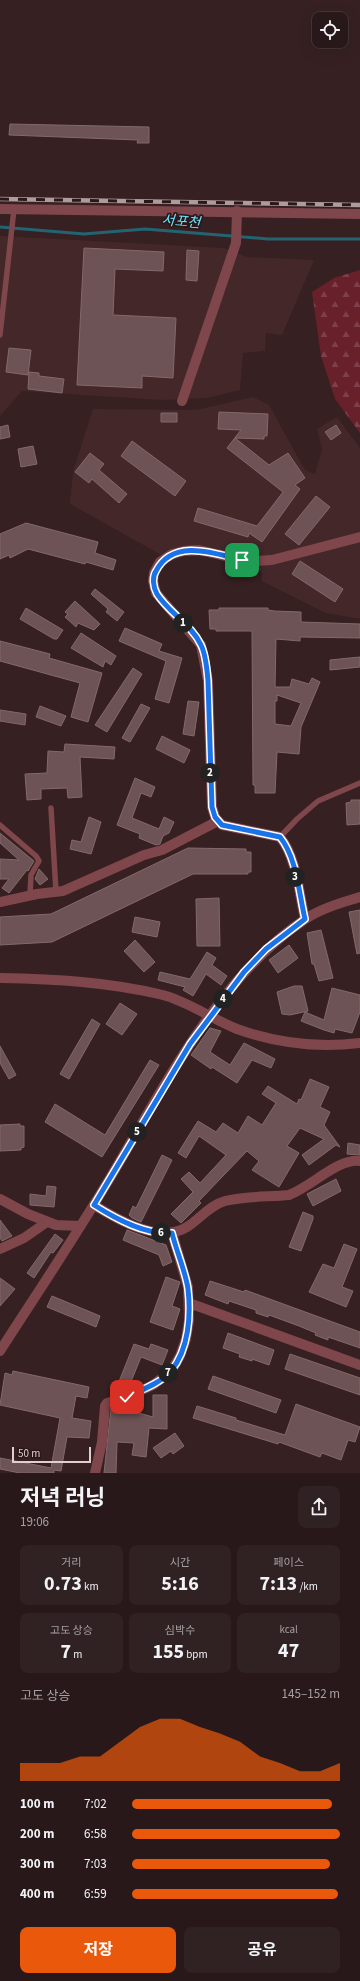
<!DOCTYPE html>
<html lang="ko">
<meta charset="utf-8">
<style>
:root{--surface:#28181a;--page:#302123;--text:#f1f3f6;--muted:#a5a0a2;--line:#443739;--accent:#ea580c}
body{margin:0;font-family:"Source Sans 3","Noto Sans KR",sans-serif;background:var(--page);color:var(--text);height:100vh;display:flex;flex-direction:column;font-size:15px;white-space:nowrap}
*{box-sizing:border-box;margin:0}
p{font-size:13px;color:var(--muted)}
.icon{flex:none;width:22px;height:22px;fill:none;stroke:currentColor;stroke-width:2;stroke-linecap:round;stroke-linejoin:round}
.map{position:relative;height:1473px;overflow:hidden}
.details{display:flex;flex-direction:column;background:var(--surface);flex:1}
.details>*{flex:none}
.buttons{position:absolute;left:312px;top:12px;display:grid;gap:8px}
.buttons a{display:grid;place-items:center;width:36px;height:36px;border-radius:8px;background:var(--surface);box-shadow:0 4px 16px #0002,0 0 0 1px var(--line);font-size:20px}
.scale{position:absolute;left:12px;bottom:10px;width:79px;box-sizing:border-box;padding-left:4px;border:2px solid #dfcfd0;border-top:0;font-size:11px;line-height:14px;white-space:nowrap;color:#dfcfd0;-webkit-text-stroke:3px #2c1718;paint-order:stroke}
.pin{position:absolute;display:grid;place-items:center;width:34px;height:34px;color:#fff;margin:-17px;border-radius:8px;box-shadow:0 2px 6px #0006}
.km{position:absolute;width:20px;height:20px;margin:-10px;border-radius:50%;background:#222;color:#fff;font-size:11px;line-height:20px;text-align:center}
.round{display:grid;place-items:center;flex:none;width:42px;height:42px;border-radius:8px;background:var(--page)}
.summary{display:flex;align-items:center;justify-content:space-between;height:68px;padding:0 20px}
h1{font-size:22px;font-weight:700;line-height:30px}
.figures{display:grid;grid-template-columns:repeat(3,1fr);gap:6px;height:68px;padding:4px 20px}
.figures div{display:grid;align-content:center;border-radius:8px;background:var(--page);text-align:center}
.figures b{font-size:20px;font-weight:700}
.figures small{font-size:11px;font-weight:400}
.figures p{font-size:11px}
.chart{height:112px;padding:8px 20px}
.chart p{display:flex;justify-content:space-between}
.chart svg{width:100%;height:72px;margin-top:4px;fill:var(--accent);opacity:.7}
.primary-button{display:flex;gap:8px;margin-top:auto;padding:8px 20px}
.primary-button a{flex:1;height:46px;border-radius:8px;background:var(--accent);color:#fff;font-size:16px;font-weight:700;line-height:46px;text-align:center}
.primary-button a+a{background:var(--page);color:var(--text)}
ul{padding:0 20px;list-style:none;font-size:13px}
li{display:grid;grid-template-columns:64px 48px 1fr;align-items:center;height:30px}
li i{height:10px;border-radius:5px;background:var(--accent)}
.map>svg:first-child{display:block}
</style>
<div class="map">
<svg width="360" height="1473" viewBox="0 0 360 1473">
<defs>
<pattern id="forest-firs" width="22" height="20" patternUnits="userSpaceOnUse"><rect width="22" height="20" fill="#68202b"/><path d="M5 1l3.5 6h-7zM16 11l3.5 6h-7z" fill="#7d3f49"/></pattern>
</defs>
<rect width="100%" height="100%" fill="#362022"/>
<path fill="#442729" d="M 0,236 L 224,248 L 247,257 L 314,260 L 282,335 L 266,333 L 265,351 L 243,353 L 240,390 L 207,398 L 161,400 L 22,391 L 0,416 Z
M 253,397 L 269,405 L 305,470 L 315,474 L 322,449 L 317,429 L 337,417 L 360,448 L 360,619 L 326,613 L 262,581 L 262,572 L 211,557 L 184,556 L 172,561 L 70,504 L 73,471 L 93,409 L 196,410 Z"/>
<path fill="url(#forest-firs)" d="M 360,270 L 360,433 L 335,399 L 321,356 L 312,292 L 334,278 Z"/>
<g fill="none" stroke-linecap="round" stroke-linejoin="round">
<path stroke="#246471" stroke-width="3" d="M 0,227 L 84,234 L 145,229 L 268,239 L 360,239"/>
</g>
<path fill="#6d5355" stroke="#84696a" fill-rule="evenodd" d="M 10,124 L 149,127 L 149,143 L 137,143 L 138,140 L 9,135 Z
M 84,248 L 164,252 L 163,271 L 115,269 L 113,315 L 176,318 L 173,378 L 142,376 L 142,388 L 77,385 Z
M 187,250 L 199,251 L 197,281 L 186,280 Z
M 9,348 L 31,350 L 28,375 L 6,372 Z
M 29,372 L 39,373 L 39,376 L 64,379 L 62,393 L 28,389 Z
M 219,412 L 268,414 L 267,436 L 264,436 L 264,439 L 235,438 L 269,465 L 288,453 L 305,478 L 295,485 L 300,489 L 262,542 L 249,533 L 248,537 L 194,521 L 198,508 L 257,526 L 283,492 L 227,448 L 241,430 L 218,429 Z
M 161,413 L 177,413 L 177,422 L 161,422 Z
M 8,425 L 10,437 L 0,439 L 0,427 Z
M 336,425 L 341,433 L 331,440 L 325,432 Z
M 132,441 L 186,481 L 175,496 L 121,456 Z
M 33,446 L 37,464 L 21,467 L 18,449 Z
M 90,453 L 104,464 L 99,470 L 127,494 L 119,503 L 92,479 L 89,483 L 75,472 Z
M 316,496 L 330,507 L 299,545 L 285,534 Z
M 26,523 L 98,542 L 95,553 L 116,560 L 113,570 L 86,562 L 85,564 L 28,549 L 10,558 L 9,555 L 0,559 L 0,534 Z
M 300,561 L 343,589 L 335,602 L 292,574 Z
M 95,589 L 124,612 L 117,621 L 106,612 L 108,609 L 91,594 Z
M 75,601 L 100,624 L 94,630 L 78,623 L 76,627 L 65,617 L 68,614 L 65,612 Z
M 26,608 L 63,630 L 57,639 L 54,639 L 20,619 Z
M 219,608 L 268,608 L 268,610 L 274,611 L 301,612 L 301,622 L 360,624 L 360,638 L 300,637 L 300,641 L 276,639 L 275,687 L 290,687 L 292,679 L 309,684 L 312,678 L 320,682 L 301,727 L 299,754 L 277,752 L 275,793 L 255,793 L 255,785 L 253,785 L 252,631 L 216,631 L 216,629 L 210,629 L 209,610 L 219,610 ZM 277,695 L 301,703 L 291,726 L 275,724 L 275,701 L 277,701 Z
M 125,628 L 162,644 L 159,651 L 182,658 L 169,703 L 155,699 L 166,661 L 119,641 Z
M 81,633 L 116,656 L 111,665 L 105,661 L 103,667 L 71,648 Z
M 0,641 L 50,654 L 49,658 L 102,673 L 88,722 L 71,717 L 80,683 L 0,661 Z
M 360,657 L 360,667 L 330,670 L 330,660 Z
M 133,668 L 142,674 L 107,732 L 95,725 Z
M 188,701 L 199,702 L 194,736 L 183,734 Z
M 141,704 L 150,708 L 130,742 L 122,738 Z
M 40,706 L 66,716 L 61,726 L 36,717 Z
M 0,710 L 26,714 L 25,725 L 0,721 Z
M 162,736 L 190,750 L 184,763 L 156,749 Z
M 65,744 L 115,747 L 114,759 L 80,757 L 82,797 L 68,798 L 67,788 L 41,789 L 41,799 L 27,800 L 25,774 L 47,773 L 48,751 L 64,752 Z
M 135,778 L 155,787 L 151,797 L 141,793 L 132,818 L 159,829 L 164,817 L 174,822 L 169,833 L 163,836 L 160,844 L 156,845 L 139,838 L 140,834 L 117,825 Z
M 351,800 L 360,800 L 360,824 L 347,825 L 346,803 L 351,802 Z
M 89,817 L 101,822 L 91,854 L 70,849 L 72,840 L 81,842 Z
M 0,833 L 34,861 L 28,871 L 27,870 L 9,893 L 2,888 L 9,879 L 0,879 L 0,859 L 19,860 L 0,843 Z
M 188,848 L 246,849 L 246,852 L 251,852 L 251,872 L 248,872 L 248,874 L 193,874 L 52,942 L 0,945 L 0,917 L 51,914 Z
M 39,869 L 48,879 L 40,885 L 35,879 Z
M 219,898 L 220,946 L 197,946 L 196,899 Z
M 360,910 L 360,953 L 357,954 L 349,912 Z
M 135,917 L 160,922 L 157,937 L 132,932 Z
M 321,930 L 333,978 L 319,981 L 314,964 L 312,964 L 307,933 Z
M 135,940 L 155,962 L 144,972 L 124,951 Z
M 289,945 L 298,958 L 278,973 L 269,960 Z
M 207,952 L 216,958 L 212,965 L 227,976 L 221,985 L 206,974 L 193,996 L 183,990 L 185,987 L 158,980 L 160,972 L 190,979 Z
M 294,986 L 302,986 L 308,1011 L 290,1015 L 282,1014 L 277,992 Z
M 332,988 L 360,995 L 360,1012 L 352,1033 L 335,1029 L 334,1033 L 324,1030 L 301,1021 L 305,1012 L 324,1020 Z
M 120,1003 L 137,1014 L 122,1035 L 106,1024 Z
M 92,1019 L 100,1024 L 69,1079 L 60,1074 Z
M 210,1028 L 221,1031 L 210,1052 L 230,1065 L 244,1043 L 275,1059 L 271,1068 L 252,1060 L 237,1083 L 212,1067 L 211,1069 L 191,1055 Z
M 0,1046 L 16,1075 L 9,1079 L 0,1063 Z
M 150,1060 L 159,1065 L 102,1157 L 45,1122 L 55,1104 L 105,1135 Z
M 310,1079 L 329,1087 L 320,1107 L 330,1112 L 324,1125 L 340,1147 L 336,1145 L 309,1165 L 302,1155 L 324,1139 L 300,1128 L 287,1146 L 299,1153 L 279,1187 L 252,1170 L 259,1161 L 247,1151 L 199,1201 L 201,1203 L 181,1223 L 171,1214 L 193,1192 L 181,1179 L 189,1172 L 200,1183 L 226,1155 L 199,1136 L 186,1158 L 178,1153 L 198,1121 L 216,1132 L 223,1123 L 238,1133 L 248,1116 L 262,1125 L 276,1103 L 262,1094 L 268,1086 L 297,1104 L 299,1099 L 301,1100 Z
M 20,1124 L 20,1126 L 24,1126 L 24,1147 L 21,1148 L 21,1150 L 0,1151 L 0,1125 Z
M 348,1143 L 360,1145 L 360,1155 L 347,1154 Z
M 162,1155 L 172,1160 L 141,1222 L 132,1218 L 129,1215 L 133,1206 L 136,1208 Z
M 336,1179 L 341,1191 L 313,1206 L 307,1194 Z
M 47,1186 L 56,1187 L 54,1207 L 30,1205 L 30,1194 L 46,1196 Z
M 303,1212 L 313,1216 L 313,1219 L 301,1251 L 289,1247 Z
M 0,1220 L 12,1236 L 2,1241 L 0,1238 Z
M 127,1230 L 166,1245 L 172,1262 L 163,1266 L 159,1255 L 123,1240 Z
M 55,1234 L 63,1240 L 53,1253 L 51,1252 L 34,1278 L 27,1273 Z
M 344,1244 L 357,1249 L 342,1287 L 353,1291 L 346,1307 L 309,1292 L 323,1264 L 334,1268 Z
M 166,1277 L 180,1282 L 172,1306 L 180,1309 L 173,1330 L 150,1322 Z
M 0,1278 L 15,1289 L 0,1306 Z
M 210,1281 L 244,1292 L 245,1290 L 360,1332 L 360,1348 L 328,1337 L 328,1340 L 315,1335 L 316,1333 L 299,1326 L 269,1315 L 268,1317 L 256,1313 L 256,1310 L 229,1301 L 228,1304 L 205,1295 Z
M 52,1296 L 100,1316 L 96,1327 L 47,1307 Z
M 228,1333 L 274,1350 L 269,1365 L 252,1359 L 252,1361 L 239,1357 L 240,1354 L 223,1348 Z
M 134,1344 L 149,1349 L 151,1344 L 168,1350 L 162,1365 L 141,1357 L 128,1389 L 114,1394 Z
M 290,1354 L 360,1378 L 360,1395 L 285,1369 Z
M 13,1371 L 89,1387 L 87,1398 L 76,1396 L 72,1418 L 91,1421 L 89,1438 L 67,1437 L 61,1471 L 54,1470 L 54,1473 L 20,1473 L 0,1469 L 0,1458 L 51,1468 L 60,1418 L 0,1405 L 5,1373 L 12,1375 Z
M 213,1376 L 281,1400 L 276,1413 L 208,1389 Z
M 153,1395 L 167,1395 L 167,1429 L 149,1428 L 146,1457 L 132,1455 L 134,1443 L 117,1442 L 116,1473 L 104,1473 L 111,1408 L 121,1408 L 153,1417 Z
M 296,1404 L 360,1427 L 355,1442 L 348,1440 L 341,1460 L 322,1453 L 320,1457 L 279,1442 L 278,1444 L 193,1418 L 197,1406 L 236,1418 L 236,1420 L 285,1435 Z
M 175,1433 L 184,1446 L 173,1454 L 171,1451 L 161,1458 L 153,1448 Z"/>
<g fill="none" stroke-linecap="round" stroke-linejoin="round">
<path stroke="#7f464b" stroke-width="5.5" d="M 0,335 L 14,209
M 51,808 L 56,892
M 0,825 L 36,856 L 39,861 L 31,875 L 30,895
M 280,837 L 297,819 L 318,801 L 360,783"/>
<path stroke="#7f464b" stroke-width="10" d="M 182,401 L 236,243 L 237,211
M 0,902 L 37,894 L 63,891 L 144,855 L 162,850 L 218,821
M 305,919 C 299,894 297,858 280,837 L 222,825 L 215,817 L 212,807 L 208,681 L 201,645 L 156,593 L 153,581 L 154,573 L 160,562 L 172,554 L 184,551 L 199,550 L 242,560 L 256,561 L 272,560 L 360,537
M 0,1199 L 28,1214 L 56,1225 L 80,1226
M 94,1205 C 118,1220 160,1244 187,1227 C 200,1219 210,1205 225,1201 C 245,1196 269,1197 289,1195 C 311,1187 338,1158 360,1161
M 0,1249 L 24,1238 L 47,1222
M 189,1303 L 360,1365
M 95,1473 L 102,1442 L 105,1406 L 107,1403 L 127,1397 L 153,1385 L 171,1371 L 180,1356 L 186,1339 L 189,1320 L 188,1287 L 172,1233"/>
<path stroke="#7f464b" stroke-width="10" d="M 0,209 L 360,214
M 0,978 C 55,979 109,982 163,995 C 189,1002 212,1019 237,1029 C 276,1043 319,1048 360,1043
M 0,1351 C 36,1295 73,1240 107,1183 C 161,1093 216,979 304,920 C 321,908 341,903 360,897"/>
<g stroke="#ae9c9d" stroke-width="4.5">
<path id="rail" d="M 0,199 L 360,205"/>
</g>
<use href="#rail" stroke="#2c1718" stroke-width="3" stroke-dasharray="9" stroke-linecap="butt"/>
</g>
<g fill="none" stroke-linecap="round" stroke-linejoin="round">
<g stroke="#fff" stroke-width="8">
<path id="route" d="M 127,1397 C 141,1390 161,1383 171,1371 C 189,1349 191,1315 188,1289 C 186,1273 176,1250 172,1233 C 145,1235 116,1219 94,1205 L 190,1044 L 244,972 L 266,949 L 305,919 C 299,894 297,858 280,837 L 222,825 L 215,817 L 212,807 L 208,681 C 207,669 206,655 201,645 C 192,625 169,613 157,594 C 153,587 152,577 156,571 C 173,538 214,553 242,560"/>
</g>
<use href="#route" stroke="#1a73e8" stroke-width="5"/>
</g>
<g text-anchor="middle" stroke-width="3.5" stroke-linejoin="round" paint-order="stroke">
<g font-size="14" font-style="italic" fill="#6ae3fc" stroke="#2c1718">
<text transform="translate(181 221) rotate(5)" y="5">서포천</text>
</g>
</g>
</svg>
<div class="buttons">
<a><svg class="icon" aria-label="locate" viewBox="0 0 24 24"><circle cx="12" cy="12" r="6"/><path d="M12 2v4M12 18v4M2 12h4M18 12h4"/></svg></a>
</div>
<div class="scale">50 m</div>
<div class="pin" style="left:242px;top:560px;background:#1e9e55"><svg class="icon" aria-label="arrive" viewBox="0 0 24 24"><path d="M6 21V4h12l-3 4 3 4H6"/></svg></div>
<div class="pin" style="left:127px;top:1397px;background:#d93025"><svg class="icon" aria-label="check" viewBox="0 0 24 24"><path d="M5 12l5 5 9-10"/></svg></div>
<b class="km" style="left:183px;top:623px">1</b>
<b class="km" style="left:210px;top:773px">2</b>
<b class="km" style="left:295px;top:877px">3</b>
<b class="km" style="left:223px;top:999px">4</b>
<b class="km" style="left:137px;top:1132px">5</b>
<b class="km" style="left:161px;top:1233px">6</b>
<b class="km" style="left:168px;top:1373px">7</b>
</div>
<section class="details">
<div class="summary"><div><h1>저녁 러닝</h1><p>19:06</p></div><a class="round"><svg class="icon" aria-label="share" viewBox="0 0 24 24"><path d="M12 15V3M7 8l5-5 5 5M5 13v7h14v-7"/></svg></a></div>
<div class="figures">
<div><p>거리</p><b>0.73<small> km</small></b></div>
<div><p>시간</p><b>5:16</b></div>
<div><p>페이스</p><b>7:13<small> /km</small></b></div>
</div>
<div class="figures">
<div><p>고도 상승</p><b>7<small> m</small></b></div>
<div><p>심박수</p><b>155<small> bpm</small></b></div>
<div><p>kcal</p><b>47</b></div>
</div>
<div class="chart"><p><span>고도 상승</span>145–152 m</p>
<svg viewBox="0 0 160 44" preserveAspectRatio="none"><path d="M0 44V33L10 33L20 33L30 29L40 29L50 20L60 11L70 6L80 6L90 11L100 15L110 20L120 29L130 33L140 38L150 38L160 33V44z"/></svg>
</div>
<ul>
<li><b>100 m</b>7:02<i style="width:96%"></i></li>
<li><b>200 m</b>6:58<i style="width:100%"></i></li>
<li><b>300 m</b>7:03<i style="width:95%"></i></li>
<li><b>400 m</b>6:59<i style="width:99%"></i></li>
</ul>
<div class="primary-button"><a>저장</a><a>공유</a></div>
</section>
